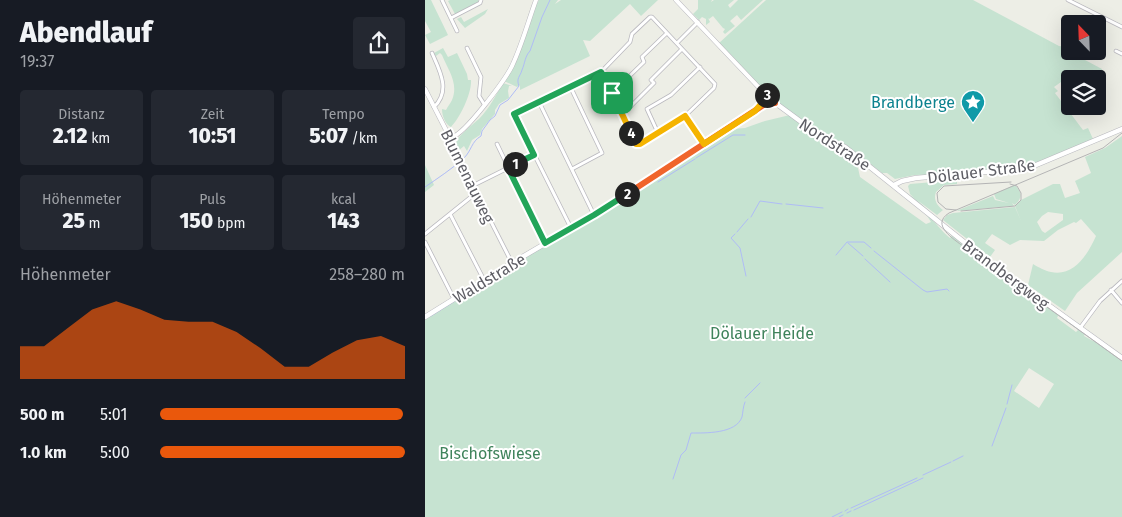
<!DOCTYPE html>
<html lang="de">
<meta charset="utf-8">
<style>
:root{--surface:#171b24;--page:#242831;--text:#f1f3f6;--muted:#9ea1a6;--accent:#ea580c}
body{margin:0;font-family:"Fira Sans",sans-serif;background:var(--page);color:var(--text);height:100vh;display:flex;flex-direction:column;font-size:19px;white-space:nowrap}
*{box-sizing:border-box;margin:0}
p{font-size:16px;color:var(--muted)}
.icon{flex:none;width:28px;height:28px;fill:none;stroke:currentColor;stroke-width:2;stroke-linecap:round;stroke-linejoin:round}
.map{position:relative;flex:1;overflow:hidden}
.side{display:flex;flex-direction:column;background:var(--surface);width:425px}
.side>*{flex:none}
.needle{width:32px;rotate:337deg}
.buttons{position:absolute;left:636px;top:15px;display:grid;gap:10px}
.buttons a{display:grid;place-items:center;width:45px;height:45px;border-radius:5px;background:var(--surface);box-shadow:0 5px 20px #0002;font-size:25px}
.pin{position:absolute;display:grid;place-items:center;width:42px;height:42px;color:#fff;margin:-21px;border-radius:10px;box-shadow:0 2px 8px #0006}
.km{position:absolute;width:25px;height:25px;margin:-12px;border-radius:50%;background:#222;color:#fff;font-size:14px;line-height:25px;text-align:center}
.round{display:grid;place-items:center;flex:none;width:52px;height:52px;border-radius:5px;background:var(--page)}
.head{display:flex;align-items:center;justify-content:space-between;height:85px;padding:0 20px}
h1{font-size:28px;font-weight:800;line-height:38px}
.figures{display:grid;grid-template-columns:repeat(3,1fr);gap:8px;height:85px;padding:5px 20px}
.figures div{display:grid;align-content:center;border-radius:5px;background:var(--page);text-align:center}
.figures b{font-size:21px;font-weight:800}
.figures small{font-size:14px;font-weight:400}
.figures p{font-size:14px}
.chart{height:140px;padding:10px 20px}
.chart p{display:flex;justify-content:space-between}
.chart svg{width:100%;height:90px;margin-top:5px;fill:var(--accent);opacity:.7}
ul{padding:0 20px;list-style:none;font-size:16px}
li{display:grid;grid-template-columns:80px 60px 1fr;align-items:center;height:38px}
li i{height:12px;border-radius:6px;background:var(--accent)}
main{display:flex;flex:1;min-height:0}
.map>svg:first-child{display:block}
</style>
<main>
<section class="side">
<div class="head"><div><h1>Abendlauf</h1><p>19:37</p></div><a class="round"><svg class="icon" aria-label="share" viewBox="0 0 24 24"><path d="M12 15V3M7 8l5-5 5 5M5 13v7h14v-7"/></svg></a></div>
<div class="figures">
<div><p>Distanz</p><b>2.12<small> km</small></b></div>
<div><p>Zeit</p><b>10:51</b></div>
<div><p>Tempo</p><b>5:07<small> /km</small></b></div>
</div>
<div class="figures">
<div><p>Höhenmeter</p><b>25<small> m</small></b></div>
<div><p>Puls</p><b>150<small> bpm</small></b></div>
<div><p>kcal</p><b>143</b></div>
</div>
<div class="chart"><p><span>Höhenmeter</span>258–280 m</p>
<svg viewBox="0 0 160 44" preserveAspectRatio="none"><path d="M0 44V28L10 28L20 19L30 10L40 6L50 10L60 15L70 16L80 16L90 21L100 29L110 38L120 38L130 31L140 25L150 23L160 28V44z"/></svg>
</div>
<ul>
<li><b>500 m</b>5:01<i style="width:99%"></i></li>
<li><b>1.0 km</b>5:00<i style="width:100%"></i></li>
</ul>
</section>
<div class="map">
<svg width="697" height="517" viewBox="0 0 697 517">
<rect width="100%" height="100%" fill="#edeee6"/>
<path fill="#c6e3d1" fill-rule="evenodd" d="M 0,0 L 6,0 L 23,35 L 5,44 L 0,35 L 6,32 L 0,21 Z
M 25,0 L 53,0 L 54,2 L 30,14 L 23,1 Z
M 114,0 L 133,0 L 130,4 L 136,0 L 233,0 L 216,16 L 205,4 L 165,41 L 158,40 L 165,56 L 95,90 L 95,85 L 92,87 L 79,81 L 105,24 L 108,10 Z
M 273,0 L 287,0 L 286,2 L 289,0 L 309,0 L 303,5 L 305,8 L 313,0 L 338,0 L 316,20 L 312,15 L 305,21 L 310,26 L 300,34 L 298,32 L 300,29 L 298,28 L 288,16 L 284,19 L 283,18 L 285,22 L 281,25 L 281,19 L 277,17 L 274,20 L 268,14 L 273,9 Z
M 341,0 L 548,0 L 634,46 L 641,47 L 650,57 L 660,60 L 677,69 L 674,91 L 672,79 L 659,79 L 650,72 L 629,87 L 633,91 L 630,93 L 658,130 L 663,128 L 668,139 L 609,167 L 531,174 L 490,175 L 470,179 L 462,173 L 457,173 L 421,145 L 397,136 L 348,100 L 293,44 Z
M 63,9 L 60,14 L 40,28 L 32,19 L 36,17 L 39,22 Z
M 18,48 L 23,57 L 32,53 L 42,74 L 43,80 L 46,80 C 47,93 35,118 26,127 C 20,124 17,116 17,109 L 21,110 C 23,106 25,104 27,100 C 34,83 23,70 17,55 L 15,53 L 11,56 L 9,53 Z
M 78,83 L 87,86 L 84,86 L 83,91 L 84,98 L 74,104 L 70,110 L 70,114 L 57,129 L 55,135 L 47,140 L 42,151 L 39,146 L 33,151 C 32,148 30,144 32,140 C 35,135 49,123 54,119 C 64,109 71,95 78,83 Z
M 365,115 L 433,168 L 435,177 L 501,224 L 506,222 L 501,214 C 511,222 516,231 525,238 L 527,236 L 519,228 L 551,254 L 547,251 L 546,253 L 551,257 L 553,256 L 613,299 L 612,301 L 621,308 L 623,306 L 634,314 L 632,318 L 651,332 L 654,329 L 660,333 L 659,336 L 668,341 L 669,340 L 697,360 L 697,517 L 0,517 L 0,318 L 85,265 L 170,216 L 307,129 L 320,128 L 340,121 ZM 604,368 L 629,384 L 614,408 L 589,391 Z
M 697,136 L 697,252 L 652,293 L 640,311 L 603,285 L 608,264 C 613,267 620,271 626,272 C 649,277 663,254 671,236 L 656,219 L 651,223 L 649,222 L 633,230 L 619,241 L 595,240 L 585,245 L 567,234 L 560,243 L 570,250 L 565,257 L 518,220 L 522,215 L 528,213 L 590,207 L 596,221 L 590,206 L 596,200 L 628,184 L 635,184 L 640,198 L 655,193 L 650,181 L 666,173 L 660,157 L 680,148 ZM 623,212 L 638,214 L 638,220 L 620,233 L 617,231 L 612,222 L 617,216 Z
M 0,165 L 9,185 L 0,192 Z
M 532,180 L 532,184 L 519,185 L 511,192 C 508,199 512,206 518,210 L 512,215 L 492,200 L 513,219 L 476,189 L 489,198 L 485,194 L 483,186 L 485,184 Z
M 589,185 C 597,190 598,198 590,205 L 587,203 L 589,206 L 531,211 L 568,196 L 570,200 L 584,203 L 571,199 L 569,194 Z"/>
<g fill="none" stroke-linecap="round" stroke-linejoin="round">
<path stroke="#afbcf6" stroke-width="1" d="M 271,158 L 308,135 L 320,135
M 233,182 L 270,159
M 0,187 C 13,178 27,169 39,158 C 47,150 46,142 56,136 L 57,131 L 65,120 L 70,116 L 75,105 L 83,100 L 94,86 C 91,78 95,77 97,70 C 100,63 100,56 105,51 L 117,17 L 125,0
M 361,204 L 398,208
M 172,216 L 254,164
M 326,217 L 335,201 L 357,204
M 148,230 L 171,217
M 312,232 L 323,219
M 310,234 L 306,238 L 315,248 L 321,276
M 423,243 L 438,256
M 122,245 L 138,235
M 449,251 L 498,290 L 502,292 L 522,289 L 524,291
M 411,255 L 422,242 L 439,242 L 446,248
M 440,259 L 465,282
M 89,264 L 120,246
M 6,316 L 86,266
M 320,398 L 335,383
M 582,404 L 587,385
M 567,446 L 581,408
M 528,461 L 538,456
M 498,475 L 526,462
M 248,479 L 256,455 L 261,450 L 266,433 C 280,433 311,434 317,417 C 318,412 318,407 320,402
M 426,508 L 492,478
M 429,510 L 498,478
M 420,511 L 423,509
M 422,513 L 426,511
M 407,517 L 417,512
M 414,517 L 418,515"/>
<g stroke="#b9b8be" stroke-width="4.5">
<path id="minor" d="M 17,0 L 32,31
M 643,0 L 697,27
M 26,18 L 55,3 L 56,0
M 252,43 L 273,22
M 42,48 L 56,77 L 54,96 L 59,104
M 691,51 L 697,54
M 7,53 C 15,71 26,91 9,107
M 145,86 L 177,153 L 147,169
M 187,93 L 219,62 L 217,57 L 242,33
M 114,102 L 169,215
M 197,115 L 229,83 L 226,80 L 257,49
M 260,116 L 279,144
M 233,133 L 222,109 L 246,95 L 275,67
M 27,137 L 29,149 L 87,263
M 72,144 L 120,243
M 47,186 L 109,155
M 25,214 L 59,280
M 146,228 L 89,114 L 176,72 L 205,42 L 207,34 L 225,17 L 227,17 L 290,84 L 289,88 L 260,116 L 215,145 L 213,145 L 208,138 L 176,72
M 0,234 L 51,193
M 0,242 L 29,299
M 686,290 L 697,303
M 655,328 L 675,301 L 697,281"/>
</g>
<g stroke="#b9b8be" stroke-width="5">
<path id="tertiary" d="M 251,0 L 341,95
M 0,89 L 23,134 L 27,137 C 40,134 80,80 87,66 C 97,45 103,22 111,0"/>
</g>
<g stroke="#b8b8be" stroke-width="5.5">
<path id="secondary" d="M 345,99 L 394,135 L 420,147 L 569,266 L 697,358
M 335,106 L 337,96 L 344,96 L 345,99 L 344,103 L 340,104 L 337,103
M 469,185 L 477,181 L 491,178 L 604,168 L 697,129
M 0,317 L 87,263 L 169,215 L 340,104"/>
</g>
<use href="#minor" stroke="#fff" stroke-width="3"/>
<use href="#tertiary" stroke="#fff" stroke-width="4"/>
<use href="#secondary" stroke="#fff" stroke-width="4.5"/>
<path stroke="#b4b4b5" stroke-width="1" d="M 697,133 L 678,148 L 524,213 C 505,225 529,239 539,247 L 697,361
M 531,210 L 521,209 L 513,202 L 512,193 L 519,186 L 586,182
M 536,211 L 590,206 L 596,200 L 596,193 L 592,186 L 585,184"/>
</g>
<g fill="none" stroke-linecap="round" stroke-linejoin="round">
<g stroke="#fff" stroke-width="10">
<path id="split-1" d="M 90,164 L 109,155 L 89,114 L 176,72 L 187,93"/>
</g>
<g stroke="#fff" stroke-width="10">
<path id="split-2" d="M 90,164 L 83,168 L 120,243 L 169,215 L 202,194"/>
</g>
<g stroke="#fff" stroke-width="10">
<path id="split-3" d="M 202,194 L 340,104 L 350,103 L 342,95"/>
</g>
<g stroke="#fff" stroke-width="10">
<path id="split-4" d="M 206,133 L 211,144 L 215,144 L 260,116 L 279,144 L 330,111 L 337,103 L 336,97 L 342,95"/>
</g>
<g stroke="#fff" stroke-width="10">
<path id="split-5" d="M 187,93 L 206,133"/>
</g>
<use href="#split-1" stroke="#22a559" stroke-width="6"/>
<use href="#split-2" stroke="#22a559" stroke-width="6"/>
<use href="#split-3" stroke="#f0652b" stroke-width="6"/>
<use href="#split-4" stroke="#f5b400" stroke-width="6"/>
<use href="#split-5" stroke="#f5b400" stroke-width="6"/>
</g>
<defs>
<g id="sight-pin" transform="scale(1.25)"><path d="M0 17L-7.5 6A9.5 9.5 0 1 1 7.5 6Z" fill="#0f9aa8" stroke="#fff"/><path d="M0-6L1.8-2.2L6-1.7L2.9 1.2L3.7 5.4L0 3.3L-3.7 5.4L-2.9 1.2L-6-1.7L-1.8-2.2Z" fill="#fff"/></g>
</defs>
<g fill-rule="evenodd">
<use href="#sight-pin" x="548" y="102"/>
</g>
<g text-anchor="middle" stroke-width="4" stroke-linejoin="round" paint-order="stroke">
<g font-size="16" fill="#0d838f" stroke="#fff" text-anchor="end">
<text x="530" y="108">Brandberge</text>
</g>
<g font-size="16" fill="#5e5e65" stroke="#fff">
<text transform="translate(410 144) rotate(33)" y="6">Nordstraße</text>
<text transform="translate(556 171) rotate(-7)" y="6">Dölauer Straße</text>
<text transform="translate(43 176) rotate(64)" y="6">Blumenauweg</text>
<text transform="translate(581 274) rotate(37)" y="6">Brandbergweg</text>
<text transform="translate(64 278) rotate(-31)" y="6">Waldstraße</text>
</g>
<g font-size="16" fill="#3f835b" stroke="#fff">
<text x="337" y="339">Dölauer Heide</text>
<text x="65" y="459">Bischofswiese</text>
</g>
</g>
</svg>
<div class="buttons">
<a><svg class="needle" viewBox="-14 -14 28 28"><path d="M0-13l5 13h-10z" fill="#e53935"/><path d="M0 13l5-13h-10z" fill="#9ea1a6"/></svg></a>
<a><svg class="icon" aria-label="layers" viewBox="0 0 24 24"><path d="M12 4l9 5-9 5-9-5zM3 14l9 5 9-5"/></svg></a>
</div>
<div class="pin" style="left:187px;top:93px;background:#1e9e55"><svg class="icon" aria-label="arrive" viewBox="0 0 24 24"><path d="M6 21V4h12l-3 4 3 4H6"/></svg></div>
<b class="km" style="left:90px;top:164px">1</b>
<b class="km" style="left:202px;top:194px">2</b>
<b class="km" style="left:342px;top:95px">3</b>
<b class="km" style="left:206px;top:133px">4</b>
</div>
</main>
